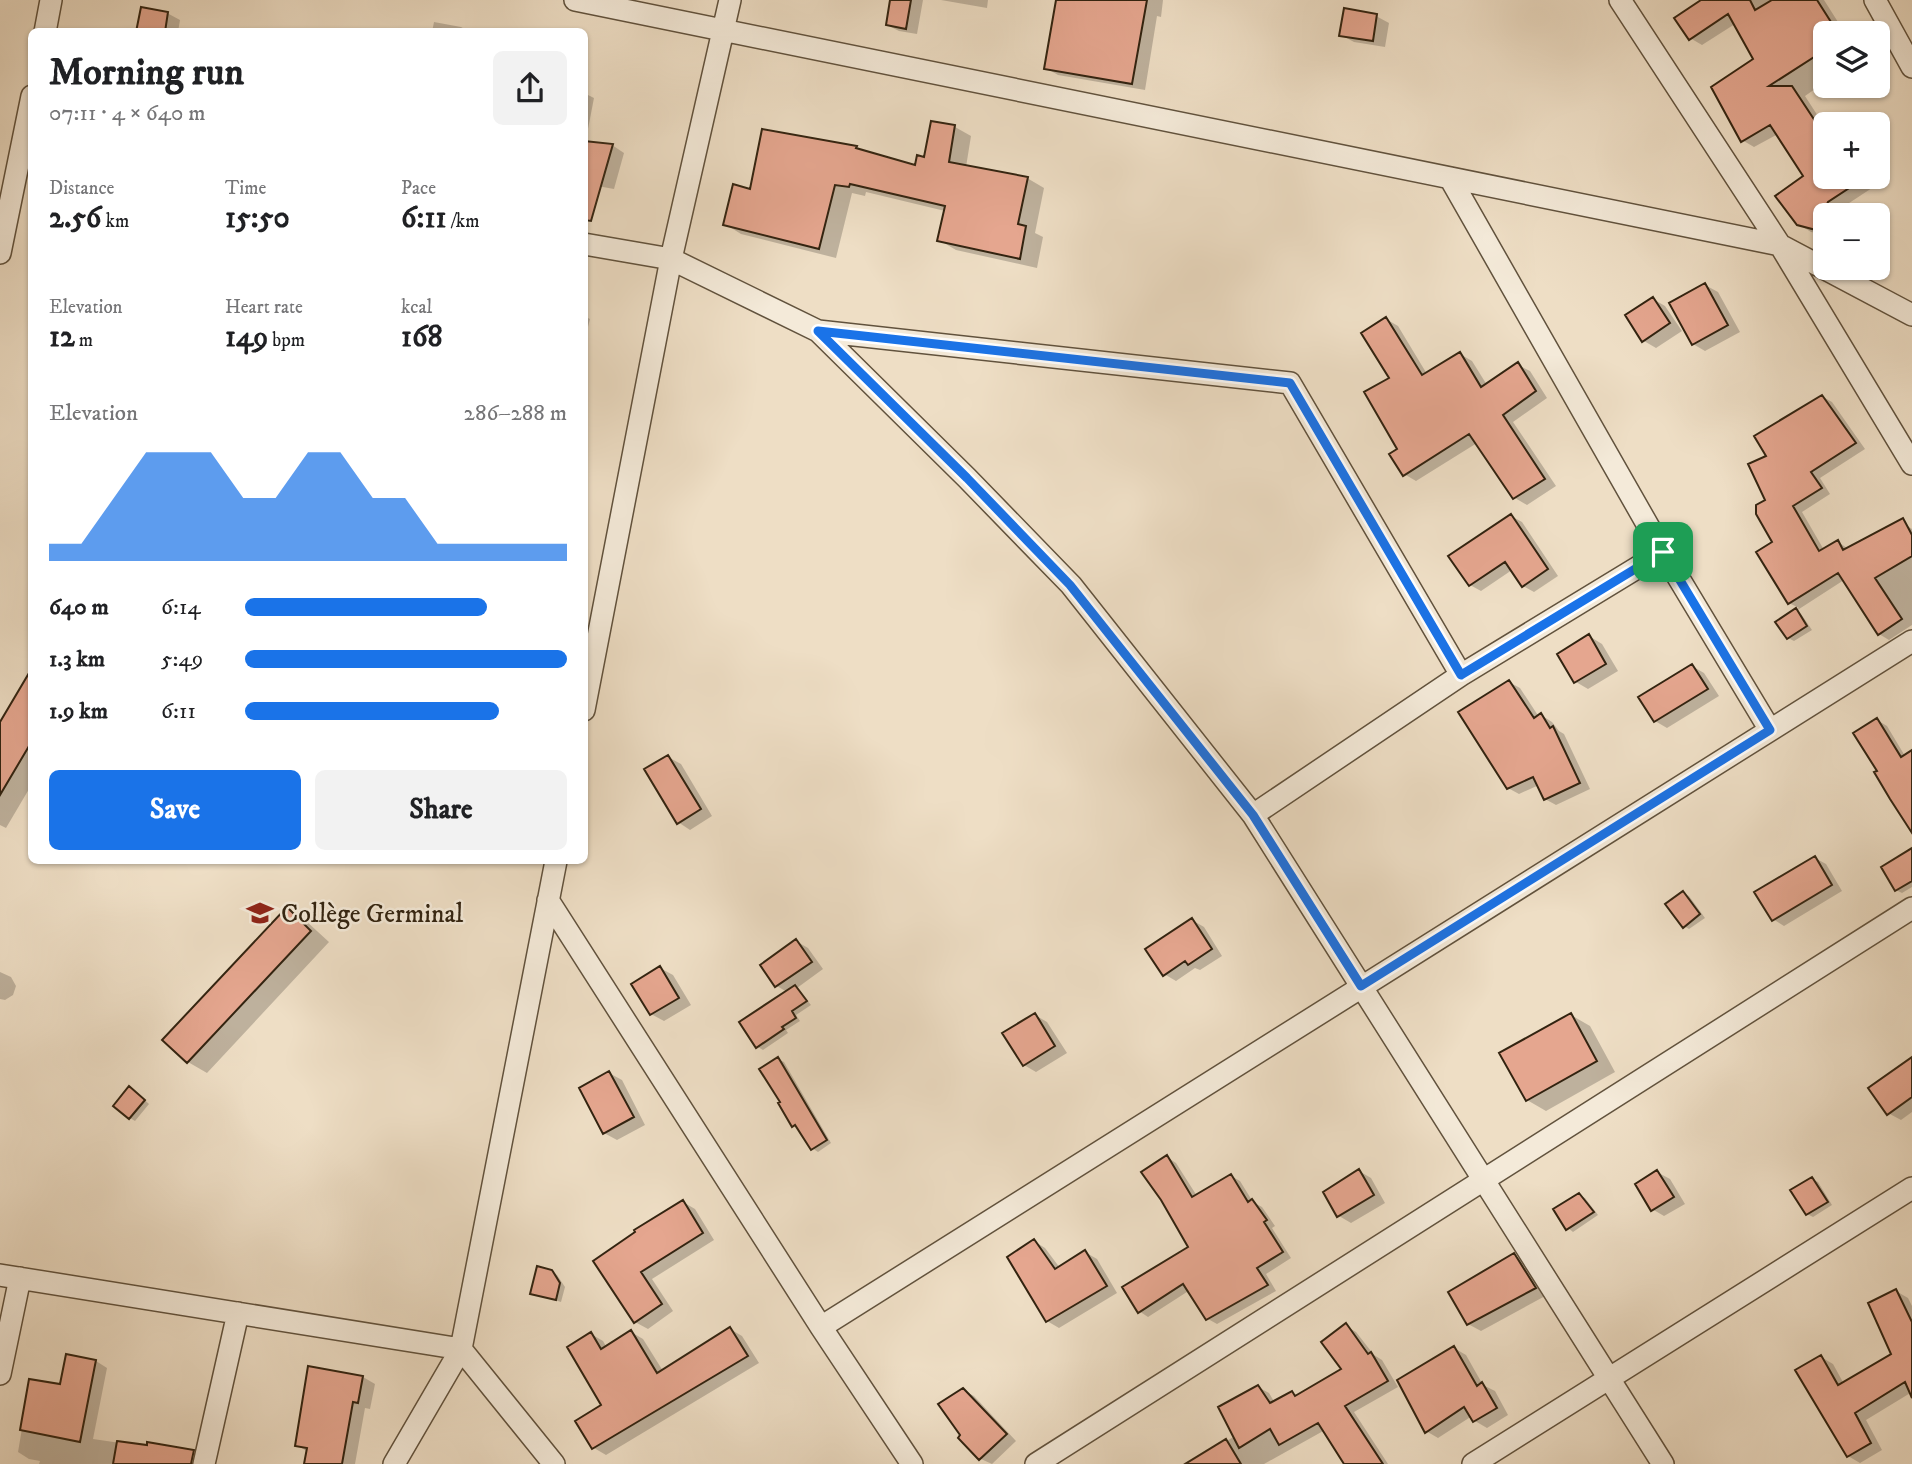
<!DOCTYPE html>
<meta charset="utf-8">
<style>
:root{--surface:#fff;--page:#f2f2f2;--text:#202124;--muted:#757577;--accent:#1a73e8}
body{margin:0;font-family:"IM FELL DW Pica",serif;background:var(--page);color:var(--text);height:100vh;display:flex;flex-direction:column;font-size:26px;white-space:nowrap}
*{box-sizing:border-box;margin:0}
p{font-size:23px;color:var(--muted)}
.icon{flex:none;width:38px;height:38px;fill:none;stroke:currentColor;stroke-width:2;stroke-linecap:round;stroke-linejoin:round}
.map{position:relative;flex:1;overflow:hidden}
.details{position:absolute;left:28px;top:28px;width:560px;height:836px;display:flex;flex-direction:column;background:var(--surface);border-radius:10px;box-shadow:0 2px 5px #0004}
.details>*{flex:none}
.tools{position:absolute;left:1813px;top:21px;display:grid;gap:14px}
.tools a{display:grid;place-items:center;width:77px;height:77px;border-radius:10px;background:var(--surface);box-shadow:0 2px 5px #0004;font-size:35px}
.pin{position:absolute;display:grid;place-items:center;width:60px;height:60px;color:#fff;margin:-30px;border-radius:14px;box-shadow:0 4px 10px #0006}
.round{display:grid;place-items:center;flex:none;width:74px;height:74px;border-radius:10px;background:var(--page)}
.head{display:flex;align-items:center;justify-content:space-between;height:119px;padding:0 21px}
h1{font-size:38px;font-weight:700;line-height:52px}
.metrics{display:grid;grid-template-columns:repeat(3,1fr);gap:10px;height:119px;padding:7px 21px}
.metrics div{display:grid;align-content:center}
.metrics b{font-size:30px;font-weight:700}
.metrics small{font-size:19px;font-weight:400}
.metrics p{font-size:19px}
.chart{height:196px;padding:14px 21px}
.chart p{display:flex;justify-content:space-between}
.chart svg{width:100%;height:126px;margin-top:7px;fill:var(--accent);opacity:.7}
.action{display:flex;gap:14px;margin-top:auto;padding:14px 21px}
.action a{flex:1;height:80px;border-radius:10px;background:var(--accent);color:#fff;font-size:28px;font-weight:700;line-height:80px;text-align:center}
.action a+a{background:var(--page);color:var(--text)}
ul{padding:0 21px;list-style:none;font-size:23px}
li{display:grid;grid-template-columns:112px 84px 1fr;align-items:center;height:52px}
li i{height:18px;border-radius:9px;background:var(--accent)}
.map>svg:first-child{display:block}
</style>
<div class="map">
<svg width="1912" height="1464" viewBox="0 0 1912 1464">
<rect width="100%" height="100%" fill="#eedec5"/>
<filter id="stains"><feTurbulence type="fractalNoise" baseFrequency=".00286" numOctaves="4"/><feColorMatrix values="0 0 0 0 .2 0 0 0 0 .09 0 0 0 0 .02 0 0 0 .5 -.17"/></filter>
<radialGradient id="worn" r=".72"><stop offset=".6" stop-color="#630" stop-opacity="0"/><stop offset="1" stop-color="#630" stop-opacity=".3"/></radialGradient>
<path fill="#0003" d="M 891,0 L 923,0 L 917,34 L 899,31 L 887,25 Z
M 941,0 L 988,0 L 987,8 Z
M 1060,0 L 1163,0 L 1161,17 L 1157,16 L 1145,90 L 1058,75 L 1046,68 Z
M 1704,0 L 1824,0 L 1845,33 L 1825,33 L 1825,82 L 1805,96 L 1825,127 L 1825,177 L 1864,177 L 1872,188 L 1840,209 L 1838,215 L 1825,215 L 1825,235 L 1811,232 L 1798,224 L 1806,176 L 1778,134 L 1754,147 L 1742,140 L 1755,60 L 1735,24 L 1702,45 L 1690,38 Z
M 167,13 L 180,20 L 178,32 L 138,32 Z
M 1376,16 L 1389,23 L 1385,47 L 1354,42 L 1341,35 Z
M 434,22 L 461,27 L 470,32 L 432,32 Z
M 1878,69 L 1886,81 L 1862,97 L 1847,86 L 1878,86 Z
M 584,93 L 594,98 L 588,129 L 584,128 Z
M 932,123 L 955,127 L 971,136 L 966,167 L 1027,178 L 1044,188 L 1035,233 L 1043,237 L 1037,268 L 956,250 L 939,240 L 945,211 L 866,192 L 865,196 L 852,193 L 836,258 L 741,234 L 725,224 L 752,191 L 916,167 L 926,159 Z
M 612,145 L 624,153 L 614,189 L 586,184 Z
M 1705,285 L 1718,292 L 1740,332 L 1705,351 L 1693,344 Z
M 1653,299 L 1665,306 L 1682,331 L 1656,348 L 1644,341 Z
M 584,316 L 590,319 L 584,343 Z
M 1386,319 L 1398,326 L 1427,374 L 1460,354 L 1472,361 L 1487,385 L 1518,365 L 1530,371 L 1547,398 L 1513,422 L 1556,486 L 1527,505 L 1515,498 L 1477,443 L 1416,481 L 1404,474 L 1399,449 Z
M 1823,397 L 1832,402 L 1865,449 L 1820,478 L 1830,494 L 1802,512 L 1824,550 L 1838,542 L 1847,548 L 1901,522 L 1912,529 L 1912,625 L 1889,640 L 1879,634 L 1844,580 L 1796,611 L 1801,614 L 1812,630 L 1794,641 L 1788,638 L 1778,622 L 1799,608 L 1789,603 L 1775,543 L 1767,501 L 1768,457 Z
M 1511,516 L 1522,522 L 1558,576 L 1534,592 L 1523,586 L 1512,570 L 1481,591 L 1470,585 Z
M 1589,636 L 1602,644 L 1618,671 L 1588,689 L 1576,682 Z
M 1692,666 L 1704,673 L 1719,696 L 1667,728 L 1655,721 Z
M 32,676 L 32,784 L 6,828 L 0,825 L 0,726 Z
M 1509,682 L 1520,688 L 1539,717 L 1541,715 L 1552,722 L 1559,731 L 1564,734 L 1590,789 L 1556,805 L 1545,799 L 1539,785 L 1519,794 L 1508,788 Z
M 1877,720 L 1887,726 L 1905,756 L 1912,752 L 1912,829 L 1879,771 Z
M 668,757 L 681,764 L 712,816 L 690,830 L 678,822 Z
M 1815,858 L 1826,864 L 1842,891 L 1784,926 L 1773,919 Z
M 1912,860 L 1912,887 L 1902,893 L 1896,890 Z
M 1683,893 L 1689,896 L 1705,918 L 1689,929 L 1684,926 Z
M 287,910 L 306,921 L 329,942 L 207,1073 L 188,1062 Z
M 1192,920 L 1204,927 L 1222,956 L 1200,970 L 1195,968 L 1176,981 L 1164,974 Z
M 796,941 L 808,948 L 823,969 L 797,988 L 811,1005 L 796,1015 L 800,1021 L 786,1030 L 788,1033 L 763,1050 L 758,1047 L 787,992 L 777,986 L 762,965 Z
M 660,968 L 673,975 L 691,1005 L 664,1021 L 651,1014 Z
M 0,972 L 11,977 L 16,986 L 13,995 L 5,1000 L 0,999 Z
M 1035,1015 L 1047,1022 L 1067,1053 L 1036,1072 L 1024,1065 Z
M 1571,1015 L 1590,1026 L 1615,1072 L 1546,1111 L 1527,1100 Z
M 778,1059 L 784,1062 L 831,1143 L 818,1152 L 812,1148 L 800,1130 L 794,1126 L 782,1102 Z
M 1912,1063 L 1912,1112 L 1901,1120 L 1888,1113 Z
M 609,1073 L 622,1080 L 645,1125 L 617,1140 L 604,1133 Z
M 135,1091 L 149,1104 L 135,1121 L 130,1118 Z
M 1167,1157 L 1176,1163 L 1197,1196 L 1231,1176 L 1240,1181 L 1253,1202 L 1262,1207 L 1275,1226 L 1272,1228 L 1291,1258 L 1266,1274 L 1276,1291 L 1217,1324 L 1208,1319 L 1190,1290 L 1148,1317 L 1139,1311 L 1190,1248 Z
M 1359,1171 L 1371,1178 L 1385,1203 L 1351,1223 L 1339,1216 Z
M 1657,1172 L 1670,1179 L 1685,1204 L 1664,1216 L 1652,1209 Z
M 1812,1179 L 1818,1182 L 1832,1205 L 1813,1217 L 1807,1214 Z
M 1579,1195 L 1585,1198 L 1598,1215 L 1573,1232 L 1568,1228 Z
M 683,1202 L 695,1209 L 714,1240 L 652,1279 L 673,1311 L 648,1329 L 635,1322 L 595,1262 Z
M 1034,1241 L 1045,1248 L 1060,1268 L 1085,1252 L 1097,1259 L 1117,1293 L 1059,1328 L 1047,1321 Z
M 1514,1255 L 1527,1262 L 1547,1295 L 1481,1331 L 1468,1324 Z
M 551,1271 L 557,1275 L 565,1287 L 561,1302 L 532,1293 Z
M 1896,1291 L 1908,1298 L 1912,1306 L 1912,1392 L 1866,1420 L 1882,1450 L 1860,1463 L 1848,1456 L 1821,1357 L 1833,1364 L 1844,1384 L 1892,1355 Z
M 1346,1326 L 1356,1332 L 1374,1355 L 1382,1360 L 1398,1387 L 1354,1412 L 1388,1464 L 1347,1464 L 1325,1430 L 1264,1464 L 1214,1464 L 1207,1453 L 1235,1436 L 1258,1387 L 1269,1393 L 1275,1403 L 1292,1393 L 1298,1396 L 1344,1370 Z
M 730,1329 L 742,1336 L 759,1363 L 606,1455 L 594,1448 L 603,1405 L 591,1334 L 603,1341 L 607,1348 L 631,1332 L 643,1339 L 663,1371 Z
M 1454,1348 L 1466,1355 L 1483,1385 L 1495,1391 L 1508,1415 L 1487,1428 L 1475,1421 L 1472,1416 L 1438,1438 L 1426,1431 Z
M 67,1356 L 96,1361 L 107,1368 L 93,1439 L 148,1447 L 189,1464 L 39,1464 L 40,1461 L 29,1459 L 18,1452 L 30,1381 L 61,1387 Z
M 363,1377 L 375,1384 L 370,1409 L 365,1408 L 355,1464 L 310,1464 L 308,1452 L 297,1445 Z
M 963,1390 L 974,1396 L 1016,1441 L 992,1464 L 981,1459 L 961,1438 Z"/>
<path fill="#e5a68f" stroke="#322310" stroke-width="2" d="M 890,0 L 911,0 L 906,29 L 886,25 Z
M 1056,0 L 1147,0 L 1132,84 L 1044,69 Z
M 1701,0 L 1750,0 L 1755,10 L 1772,0 L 1817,0 L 1838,33 L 1825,33 L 1825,50 L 1769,86 L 1792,86 L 1825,136 L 1825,177 L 1866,177 L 1828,202 L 1816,230 L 1797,225 L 1775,196 L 1803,176 L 1770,125 L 1741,142 L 1711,87 L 1753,59 L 1728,14 L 1689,40 L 1674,18 Z
M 141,7 L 168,12 L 165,32 L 136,32 Z
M 1344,8 L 1377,14 L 1373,41 L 1339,36 Z
M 931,121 L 955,125 L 949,162 L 1028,177 L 1018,224 L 1026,226 L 1020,259 L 937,241 L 945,206 L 850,184 L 849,187 L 835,185 L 819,249 L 723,225 L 733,184 L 750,189 L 762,129 L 857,146 L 856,148 L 915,165 L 917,155 L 924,157 Z
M 584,141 L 613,144 L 591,221 L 584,220 Z
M 1705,283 L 1728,325 L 1692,345 L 1669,303 Z
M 1653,297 L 1670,323 L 1642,342 L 1625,315 Z
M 1386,317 L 1422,375 L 1460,352 L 1481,387 L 1518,362 L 1536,391 L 1503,415 L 1545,479 L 1513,499 L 1469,434 L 1403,476 L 1389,454 L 1397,449 L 1364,392 L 1389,378 L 1361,333 Z
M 1822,395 L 1856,443 L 1811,472 L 1822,488 L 1793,506 L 1819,551 L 1838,540 L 1843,550 L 1903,518 L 1912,535 L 1912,556 L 1875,578 L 1902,619 L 1878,635 L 1838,573 L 1788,604 L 1756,552 L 1772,542 L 1756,514 L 1756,505 L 1765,500 L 1748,464 L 1766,456 L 1754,436 Z
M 1511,514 L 1548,569 L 1522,587 L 1505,562 L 1469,586 L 1448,556 Z
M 1796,608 L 1807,626 L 1787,639 L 1775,622 Z
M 1589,634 L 1606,664 L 1574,683 L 1557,654 Z
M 1692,664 L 1708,689 L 1654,722 L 1638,697 Z
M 32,668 L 32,741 L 0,795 L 0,722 Z
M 1509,680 L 1534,718 L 1541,713 L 1550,728 L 1553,726 L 1580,783 L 1544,800 L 1533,777 L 1507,789 L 1458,712 Z
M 1877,718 L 1901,757 L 1912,750 L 1912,833 L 1890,799 L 1874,772 L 1877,771 L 1853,733 Z
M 668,755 L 701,809 L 677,824 L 644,769 Z
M 1912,848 L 1912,881 L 1895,891 L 1881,867 Z
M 1815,856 L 1832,885 L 1772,921 L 1754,892 Z
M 1683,891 L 1700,914 L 1683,928 L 1665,904 Z
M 287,907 L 311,931 L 187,1063 L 162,1040 Z
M 1192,918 L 1212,949 L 1188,965 L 1185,961 L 1163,976 L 1145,949 Z
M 796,939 L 812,962 L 775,987 L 760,965 Z
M 660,966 L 679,998 L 650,1015 L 631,984 Z
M 795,985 L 807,1001 L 792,1011 L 796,1018 L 782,1027 L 784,1029 L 756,1048 L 739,1022 Z
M 1035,1013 L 1055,1046 L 1023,1066 L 1002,1033 Z
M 1571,1013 L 1597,1061 L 1526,1101 L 1499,1053 Z
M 778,1057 L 827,1140 L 811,1150 L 795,1125 L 792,1127 L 778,1103 L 780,1102 L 759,1069 Z
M 1912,1057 L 1912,1097 L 1887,1115 L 1868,1088 Z
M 609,1071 L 634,1117 L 603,1134 L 579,1088 Z
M 129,1086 L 145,1100 L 129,1119 L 113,1106 Z
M 1167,1155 L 1192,1197 L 1231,1174 L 1248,1202 L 1252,1199 L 1267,1220 L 1264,1222 L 1283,1252 L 1257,1268 L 1268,1285 L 1206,1320 L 1183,1284 L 1138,1313 L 1122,1287 L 1188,1247 L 1161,1200 L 1141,1172 Z
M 1359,1169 L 1374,1195 L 1337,1217 L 1323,1192 Z
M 1657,1170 L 1674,1197 L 1651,1211 L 1635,1184 Z
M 1812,1177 L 1828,1202 L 1806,1215 L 1790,1190 Z
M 1579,1193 L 1594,1212 L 1566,1230 L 1553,1209 Z
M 683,1200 L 703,1233 L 641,1272 L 662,1304 L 634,1323 L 593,1261 L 635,1232 L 634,1230 Z
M 1034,1239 L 1055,1269 L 1085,1250 L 1107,1286 L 1046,1322 L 1007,1257 Z
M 1514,1253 L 1536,1288 L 1467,1325 L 1448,1292 Z
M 537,1266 L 552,1270 L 560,1283 L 556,1300 L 530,1294 Z
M 1896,1289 L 1912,1322 L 1912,1398 L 1905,1382 L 1855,1413 L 1871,1443 L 1847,1457 L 1795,1370 L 1821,1355 L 1838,1385 L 1891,1354 L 1868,1303 Z
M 1346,1323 L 1368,1354 L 1371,1352 L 1388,1381 L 1345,1406 L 1383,1464 L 1344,1464 L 1318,1423 L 1279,1445 L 1270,1429 L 1239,1448 L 1218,1407 L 1258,1385 L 1270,1403 L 1292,1391 L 1295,1396 L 1341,1369 L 1321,1342 Z
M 730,1327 L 748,1356 L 592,1449 L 575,1421 L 601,1405 L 567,1347 L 591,1332 L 601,1349 L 631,1330 L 657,1373 Z
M 1454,1346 L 1477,1386 L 1482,1382 L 1497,1408 L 1473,1422 L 1464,1407 L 1425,1433 L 1397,1380 Z
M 66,1354 L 96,1360 L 80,1442 L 20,1430 L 29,1379 L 60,1384 Z
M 308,1366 L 363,1376 L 358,1403 L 353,1402 L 342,1464 L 304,1464 L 307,1448 L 295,1446 Z
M 963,1388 L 1007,1434 L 979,1460 L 958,1438 L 960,1435 L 938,1404 Z
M 1226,1439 L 1241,1464 L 1185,1464 Z
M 117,1441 L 147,1445 L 147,1442 L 194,1450 L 191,1464 L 113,1464 Z"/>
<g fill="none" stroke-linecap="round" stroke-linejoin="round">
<g stroke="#61523d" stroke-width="24">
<path id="minor" d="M 575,0 L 1780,245 L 1912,315
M 1620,0 L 1780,245 L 1912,464
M 1875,0 L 1912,67
M 45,32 L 51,0
M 1450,178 L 1663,552 L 1770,730
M 584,244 L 671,259 L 818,331 L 1290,383 L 1461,675
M 0,253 L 32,96
M 818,331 L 967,478 L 1071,585 L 1253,815 L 1663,1464
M 584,710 L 671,259 L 730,0
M 1253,815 L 1461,675 L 1663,552
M 548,900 L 821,1327 L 912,1464
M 0,1275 L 461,1349 L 554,1464
M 821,1327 L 1912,641
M 0,1374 L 20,1278
M 204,1464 L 238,1313
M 394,1464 L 461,1349 L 556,861
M 1036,1464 L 1912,908
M 1473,1464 L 1912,1188"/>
</g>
<use href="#minor" stroke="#f4ead9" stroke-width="21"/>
</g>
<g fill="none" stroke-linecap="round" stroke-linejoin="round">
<g stroke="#fff" stroke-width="14">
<path id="route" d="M 818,331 L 1290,383 L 1461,675 L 1663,552 L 1770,730 L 1361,986 L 1253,815 L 1070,585 L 967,478 Z"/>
</g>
<use href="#route" stroke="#1a73e8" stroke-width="9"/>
</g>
<defs>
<g id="school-bare" transform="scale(2.1)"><path d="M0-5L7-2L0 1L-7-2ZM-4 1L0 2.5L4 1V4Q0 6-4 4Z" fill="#8f2418" stroke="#f4ead9" stroke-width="2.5" paint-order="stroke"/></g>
</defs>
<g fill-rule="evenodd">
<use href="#school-bare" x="260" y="913"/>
</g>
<g text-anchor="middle" stroke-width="5" stroke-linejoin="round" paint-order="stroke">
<g font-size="26" fill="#322310" stroke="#f4ead9" text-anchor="start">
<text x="281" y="922">Collège Germinal</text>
</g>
</g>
<rect width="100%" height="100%" filter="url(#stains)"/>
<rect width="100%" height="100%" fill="url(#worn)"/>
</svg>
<div class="tools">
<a><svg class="icon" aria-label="layers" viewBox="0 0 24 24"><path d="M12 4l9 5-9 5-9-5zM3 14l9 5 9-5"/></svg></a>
<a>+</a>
<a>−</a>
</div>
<div class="pin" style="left:1663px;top:552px;background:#1e9e55"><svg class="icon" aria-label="arrive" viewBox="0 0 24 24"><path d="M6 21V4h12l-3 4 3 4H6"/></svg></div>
<section class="details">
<div class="head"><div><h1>Morning run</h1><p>07:11 · 4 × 640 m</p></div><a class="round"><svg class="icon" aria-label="share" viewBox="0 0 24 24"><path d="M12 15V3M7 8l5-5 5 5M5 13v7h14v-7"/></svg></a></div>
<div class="metrics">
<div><p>Distance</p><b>2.56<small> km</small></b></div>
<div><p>Time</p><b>15:50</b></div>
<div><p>Pace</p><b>6:11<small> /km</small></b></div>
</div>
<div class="metrics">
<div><p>Elevation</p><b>12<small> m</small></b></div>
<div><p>Heart rate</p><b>149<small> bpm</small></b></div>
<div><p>kcal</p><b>168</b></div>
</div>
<div class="chart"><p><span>Elevation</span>286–288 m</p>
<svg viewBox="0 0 160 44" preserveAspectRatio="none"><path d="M0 44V38L10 38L20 22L30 6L40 6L50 6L60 22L70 22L80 6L90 6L100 22L110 22L120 38L130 38L140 38L150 38L160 38V44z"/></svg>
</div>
<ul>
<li><b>640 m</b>6:14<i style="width:75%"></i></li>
<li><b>1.3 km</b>5:49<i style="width:100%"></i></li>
<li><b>1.9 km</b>6:11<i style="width:79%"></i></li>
</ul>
<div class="action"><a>Save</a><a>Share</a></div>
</section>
</div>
